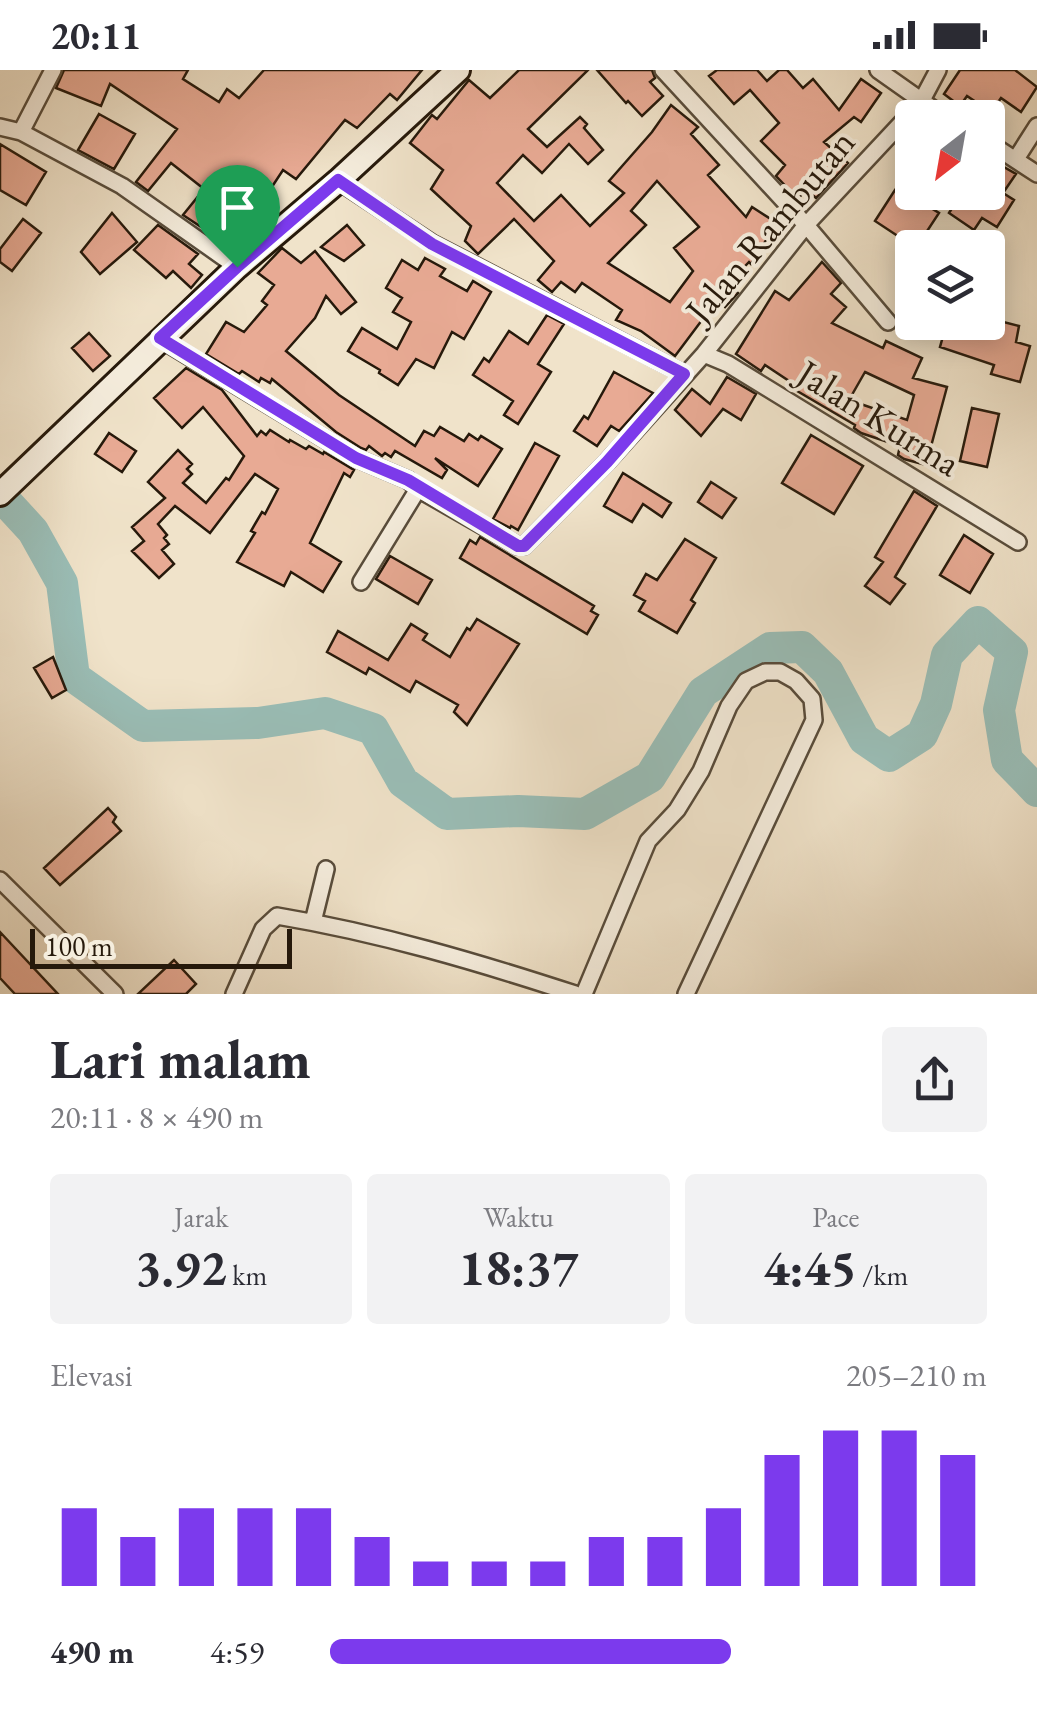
<!DOCTYPE html>
<html lang="id">
<meta charset="utf-8">
<style>
:root{--surface:#fff;--page:#f2f2f3;--text:#2b2b33;--muted:#7c7c81;--accent:#7c3aed}
body{margin:0;font-family:"EB Garamond",serif;background:var(--page);color:var(--text);height:100vh;display:flex;flex-direction:column;font-size:38px;white-space:nowrap}
*{box-sizing:border-box;margin:0}
p{font-size:32px;color:var(--muted)}
.icon{flex:none;width:55px;height:55px;fill:none;stroke:currentColor;stroke-width:2;stroke-linecap:round;stroke-linejoin:round}
.map{position:relative;height:924px;overflow:hidden}
.side{display:flex;flex-direction:column;background:var(--surface);flex:1}
.side>*{flex:none}
.needle{width:65px;rotate:211deg}
.controls{position:absolute;left:895px;top:30px;display:grid;gap:20px}
.controls a{display:grid;place-items:center;width:110px;height:110px;border-radius:10px;background:var(--surface);box-shadow:0 5px 25px #0003;font-size:50px}
.scale{position:absolute;left:30px;bottom:25px;width:262px;box-sizing:border-box;padding-left:10px;border:5px solid #26190b;border-top:0;font-size:28px;line-height:35px;white-space:nowrap;color:#26190b;-webkit-text-stroke:8px #f5eddd;paint-order:stroke}
.pin{position:absolute;display:grid;place-items:center;width:85px;height:85px;color:#fff;margin:-102px -42px;border-radius:50% 50% 50% 0;rotate:-45deg;box-shadow:0 0 10px #0007}
.pin .icon{rotate:45deg}
.round{display:grid;place-items:center;flex:none;width:105px;height:105px;border-radius:10px;background:var(--page)}
.headline{display:flex;align-items:center;justify-content:space-between;height:170px;padding:0 50px}
h1{font-size:55px;font-weight:700;line-height:75px}
.stats{display:grid;grid-template-columns:repeat(3,1fr);gap:15px;height:170px;padding:10px 50px}
.stats div{display:grid;align-content:center;border-radius:10px;background:var(--page);text-align:center}
.stats b{font-size:50px;font-weight:700}
.stats small{font-size:28px;font-weight:400}
.stats p{font-size:28px}
.chart{height:280px;padding:20px 50px}
.chart p{display:flex;justify-content:space-between}
.chart svg{width:100%;height:180px;margin-top:10px;stroke:var(--accent);stroke-width:6}
ul{padding:0 50px;list-style:none;font-size:32px}
li{display:grid;grid-template-columns:160px 120px 1fr;align-items:center;height:75px}
li i{height:25px;border-radius:12px;background:var(--accent)}
.status{display:flex;justify-content:space-between;align-items:center;height:70px;padding:0 50px;background:var(--surface);direction:ltr}
.status svg{height:28px;fill:currentColor}
.map>svg:first-child{display:block}
</style>
<div class="status"><b>20:11</b><svg viewBox="0 0 49 12"><path d="M0 12V9h3v3zM5 12V6h3v6zM10 12V3h3v9zM15 12V0h3v12zM26 1h20v11H26zM47 4h2v5h-2z"/></svg></div>
<div class="map">
<svg width="1037" height="924" viewBox="0 0 1037 924">
<rect width="100%" height="100%" fill="#f0e3ca"/>
<filter id="stains"><feTurbulence type="fractalNoise" baseFrequency=".002" numOctaves="4"/><feColorMatrix values="0 0 0 0 .2 0 0 0 0 .09 0 0 0 0 .02 0 0 0 .5 -.17"/></filter>
<radialGradient id="worn" r=".72"><stop offset=".6" stop-color="#630" stop-opacity="0"/><stop offset="1" stop-color="#630" stop-opacity=".3"/></radialGradient>
<g fill="none" stroke-linecap="round" stroke-linejoin="round">
<path stroke="#9abeb7" stroke-width="32" d="M 0,425 L 33,461 L 62,513 L 74,607 L 143,656 L 258,653 L 325,643 L 373,659 L 403,712 L 447,744 L 518,741 L 585,744 L 650,707 L 703,622 L 770,578 L 802,577 L 828,602 L 864,669 L 889,686 L 922,665 L 936,634 L 947,585 L 978,552 L 1012,582 L 999,640 L 1007,690 L 1037,721"/>
</g>
<path fill="#e8aa94" stroke="#26190b" stroke-width="2.5" fill-rule="evenodd" d="M 64,0 L 188,0 L 183,9 L 219,32 L 227,19 L 239,28 L 264,0 L 422,0 L 397,30 L 390,24 L 357,58 L 345,50 L 296,109 L 283,100 L 262,132 L 227,174 L 183,145 L 204,119 L 171,93 L 148,121 L 136,112 L 177,59 L 110,14 L 101,36 L 56,18 Z
M 519,0 L 588,0 L 528,59 L 547,77 L 580,47 L 587,54 L 584,58 L 603,80 L 588,94 L 569,74 L 542,103 L 523,85 L 497,113 L 534,151 L 561,125 L 590,156 L 624,123 L 609,111 L 652,62 L 671,35 L 698,57 L 691,64 L 719,95 L 708,105 L 746,147 L 752,137 L 777,153 L 751,194 L 749,192 L 728,214 L 738,223 L 725,237 L 717,230 L 675,286 L 641,261 L 616,250 L 622,240 L 582,213 L 575,222 L 561,212 L 552,222 L 538,210 L 554,191 L 514,149 L 478,184 L 465,171 L 471,156 L 431,119 L 443,100 L 410,73 L 432,45 L 437,49 L 469,10 L 490,28 ZM 657,111 L 699,157 L 674,178 L 693,201 L 670,232 L 608,193 L 646,155 L 631,141 Z
M 597,0 L 652,0 L 655,8 L 650,12 L 663,26 L 642,46 L 628,31 L 626,33 Z
M 717,0 L 757,0 L 767,11 L 779,0 L 787,0 L 803,18 L 813,9 L 839,40 L 861,9 L 881,23 L 861,52 L 854,47 L 824,72 L 848,93 L 816,128 L 806,119 L 798,129 L 776,106 L 785,95 L 761,71 L 779,53 L 750,20 L 734,34 L 709,6 Z
M 960,0 L 1015,0 L 1037,17 L 1021,42 L 1001,28 L 991,42 L 967,26 L 960,36 L 944,24 Z
M 99,44 L 135,64 L 114,99 L 78,80 Z
M 0,74 L 46,102 L 26,135 L 0,120 Z
M 988,88 L 1016,104 L 1003,123 L 1014,130 L 997,157 L 982,148 L 974,160 L 949,143 L 962,122 L 988,122 Z
M 912,103 L 912,122 L 919,122 L 915,128 L 939,143 L 916,178 L 875,151 L 895,120 L 900,123 Z
M 112,143 L 137,172 L 100,204 L 81,182 Z
M 23,149 L 41,163 L 12,201 L 0,192 L 0,179 Z
M 158,155 L 198,184 L 189,194 L 202,205 L 191,218 L 173,201 L 166,208 L 134,180 Z
M 347,155 L 364,175 L 344,191 L 321,177 Z
M 282,178 L 301,193 L 315,181 L 356,232 L 341,244 L 326,226 L 315,248 L 286,281 L 339,325 L 415,376 L 424,361 L 434,366 L 440,357 L 464,371 L 469,364 L 478,370 L 481,366 L 502,379 L 478,416 L 435,388 L 447,400 L 442,408 L 395,381 L 391,387 L 385,383 L 382,386 L 369,376 L 366,380 L 361,378 L 336,362 L 272,309 L 270,313 L 261,308 L 259,312 L 242,301 L 239,304 L 206,284 L 226,252 L 244,262 L 267,235 L 262,231 L 274,215 L 258,203 Z
M 425,188 L 445,199 L 440,206 L 467,221 L 473,211 L 491,222 L 464,269 L 452,262 L 434,298 L 416,289 L 398,315 L 379,303 L 380,300 L 348,281 L 362,258 L 397,279 L 411,252 L 393,242 L 402,228 L 386,218 L 402,190 L 418,200 Z
M 822,192 L 841,213 L 831,224 L 846,237 L 832,253 L 883,278 L 886,271 L 922,288 L 913,308 L 947,317 L 926,395 L 904,389 L 898,385 L 900,376 L 861,363 L 854,358 L 855,355 L 787,315 L 789,311 L 765,295 L 761,301 L 736,284 L 775,221 L 789,230 ZM 865,302 L 914,325 L 907,350 L 849,330 Z
M 547,245 L 564,254 L 538,294 L 551,302 L 518,354 L 504,345 L 513,331 L 473,305 L 484,288 L 489,292 L 509,261 L 528,274 Z
M 988,248 L 1019,256 L 1016,272 L 1030,276 L 1020,312 L 991,304 L 994,295 L 940,277 L 947,252 L 988,252 Z
M 89,263 L 110,286 L 93,301 L 72,278 Z
M 186,298 L 222,320 L 257,366 L 261,361 L 266,365 L 270,360 L 289,372 L 290,370 L 306,379 L 309,376 L 323,384 L 324,382 L 354,400 L 350,407 L 344,403 L 310,473 L 341,492 L 323,522 L 291,502 L 284,516 L 237,492 L 255,463 L 251,461 L 262,442 L 265,444 L 278,419 L 255,404 L 210,463 L 175,436 L 158,454 L 167,465 L 164,468 L 169,474 L 162,480 L 174,494 L 159,508 L 132,481 L 144,471 L 132,457 L 165,428 L 148,412 L 178,380 L 192,394 L 187,399 L 192,404 L 183,413 L 206,433 L 226,408 L 229,410 L 244,386 L 203,337 L 182,358 L 154,328 Z
M 614,302 L 653,323 L 619,361 L 611,356 L 597,376 L 574,361 L 584,346 L 588,349 Z
M 727,307 L 756,324 L 741,350 L 723,339 L 701,366 L 675,340 L 692,319 L 710,334 Z
M 972,338 L 999,344 L 987,397 L 960,391 Z
M 109,363 L 136,381 L 122,402 L 95,384 Z
M 811,365 L 863,396 L 834,444 L 782,413 Z
M 535,373 L 559,386 L 518,460 L 511,456 L 510,458 L 493,449 Z
M 623,403 L 671,433 L 662,447 L 643,434 L 632,452 L 604,436 Z
M 711,412 L 736,428 L 722,448 L 698,432 Z
M 914,421 L 937,436 L 895,507 L 905,514 L 890,534 L 865,516 L 883,492 L 875,487 Z
M 964,465 L 993,484 L 970,523 L 940,505 Z
M 480,467 L 594,536 L 591,541 L 598,545 L 587,564 L 460,488 L 470,470 L 476,474 Z
M 685,469 L 716,488 L 691,530 L 695,533 L 677,563 L 639,541 L 645,531 L 634,525 L 646,504 L 657,510 Z
M 390,486 L 432,510 L 418,534 L 376,509 Z
M 477,549 L 519,574 L 467,655 L 454,642 L 458,635 L 416,611 L 410,622 L 369,598 L 366,604 L 327,582 L 338,561 L 388,590 L 411,554 L 427,564 L 423,570 L 450,587 L 467,558 L 470,560 Z
M 53,587 L 66,620 L 52,628 L 34,598 Z
M 108,738 L 116,747 L 113,752 L 121,761 L 60,815 L 44,798 Z
M 0,862 L 58,924 L 15,924 L 0,908 Z
M 174,890 L 196,914 L 186,924 L 138,924 Z"/>
<g fill="none" stroke-linecap="round" stroke-linejoin="round">
<g stroke="#584c3b" stroke-width="20">
<path id="street" d="M 663,0 L 806,155 L 888,252
M 878,0 L 946,48
M 0,57 L 21,62 L 122,116 L 237,197
M 21,62 L 53,0
M 988,72 L 1037,104
M 1016,89 L 1037,56
M 338,111 L 432,173 L 684,304
M 160,269 L 356,388 L 408,410 L 418,419 L 361,512
M 704,284 L 728,294 L 1018,472
M 418,419 L 518,476 L 524,476 L 607,392 L 704,284 L 806,155 L 921,32 L 938,0
M 0,810 L 115,924
M 313,852 L 326,799
M 234,924 L 263,859 L 277,846 C 379,863 477,892 575,924
M 584,924 L 648,771 L 677,740 L 701,701 L 729,636 L 746,611 L 765,602 L 780,602 L 796,611 L 812,629 L 814,650 L 686,924"/>
</g>
<g stroke="#26190b" stroke-width="28">
<path id="secondary" d="M 0,424 L 237,197 L 338,111 L 458,0"/>
</g>
<use href="#street" stroke="#f5eddd" stroke-width="15"/>
<use href="#secondary" stroke="#f5eddd" stroke-width="22"/>
</g>
<g fill="none" stroke-linecap="round" stroke-linejoin="round">
<g stroke="#fff" stroke-width="20">
<path id="route" d="M 338,110 L 432,174 L 684,304 L 607,392 L 524,476 L 518,476 L 408,410 L 356,388 L 160,268 L 237,197 Z"/>
</g>
<use href="#route" stroke="#7c3aed" stroke-width="12"/>
</g>
<g text-anchor="middle" stroke-width="8" stroke-linejoin="round" paint-order="stroke">
<g font-size="38" fill="#26190b" stroke="#f5eddd">
<text transform="translate(770 156) rotate(-50)" y="13">Jalan Rambutan</text>
<text transform="translate(879 348) rotate(32)" y="13">Jalan Kurma</text>
</g>
</g>
<rect width="100%" height="100%" filter="url(#stains)"/>
<rect width="100%" height="100%" fill="url(#worn)"/>
</svg>
<div class="controls">
<a><svg class="needle" viewBox="-14 -14 28 28"><path d="M0-13l5 13h-10z" fill="#e53935"/><path d="M0 13l5-13h-10z" fill="#7c7c81"/></svg></a>
<a><svg class="icon" aria-label="layers" viewBox="0 0 24 24"><path d="M12 4l9 5-9 5-9-5zM3 14l9 5 9-5"/></svg></a>
</div>
<div class="scale">100 m</div>
<div class="pin" style="left:237px;top:197px;background:#1e9e55"><svg class="icon" aria-label="arrive" viewBox="0 0 24 24"><path d="M6 21V4h12l-3 4 3 4H6"/></svg></div>
</div>
<section class="side">
<div class="headline"><div><h1>Lari malam</h1><p>20:11 · 8 × 490 m</p></div><a class="round"><svg class="icon" aria-label="share" viewBox="0 0 24 24"><path d="M12 15V3M7 8l5-5 5 5M5 13v7h14v-7"/></svg></a></div>
<div class="stats">
<div><p>Jarak</p><b>3.92<small> km</small></b></div>
<div><p>Waktu</p><b>18:37</b></div>
<div><p>Pace</p><b>4:45<small> /km</small></b></div>
</div>
<div class="chart"><p><span>Elevasi</span>205–210 m</p>
<svg viewBox="0 0 160 44" preserveAspectRatio="none"><path d="M5 44V25M15 44V32M25 44V25M35 44V25M45 44V25M55 44V32M65 44V38M75 44V38M85 44V38M95 44V32M105 44V32M115 44V25M125 44V12M135 44V6M145 44V6M155 44V12"/></svg>
</div>
<ul>
<li><b>490 m</b>4:59<i style="width:61%"></i></li>
</ul>
</section>
